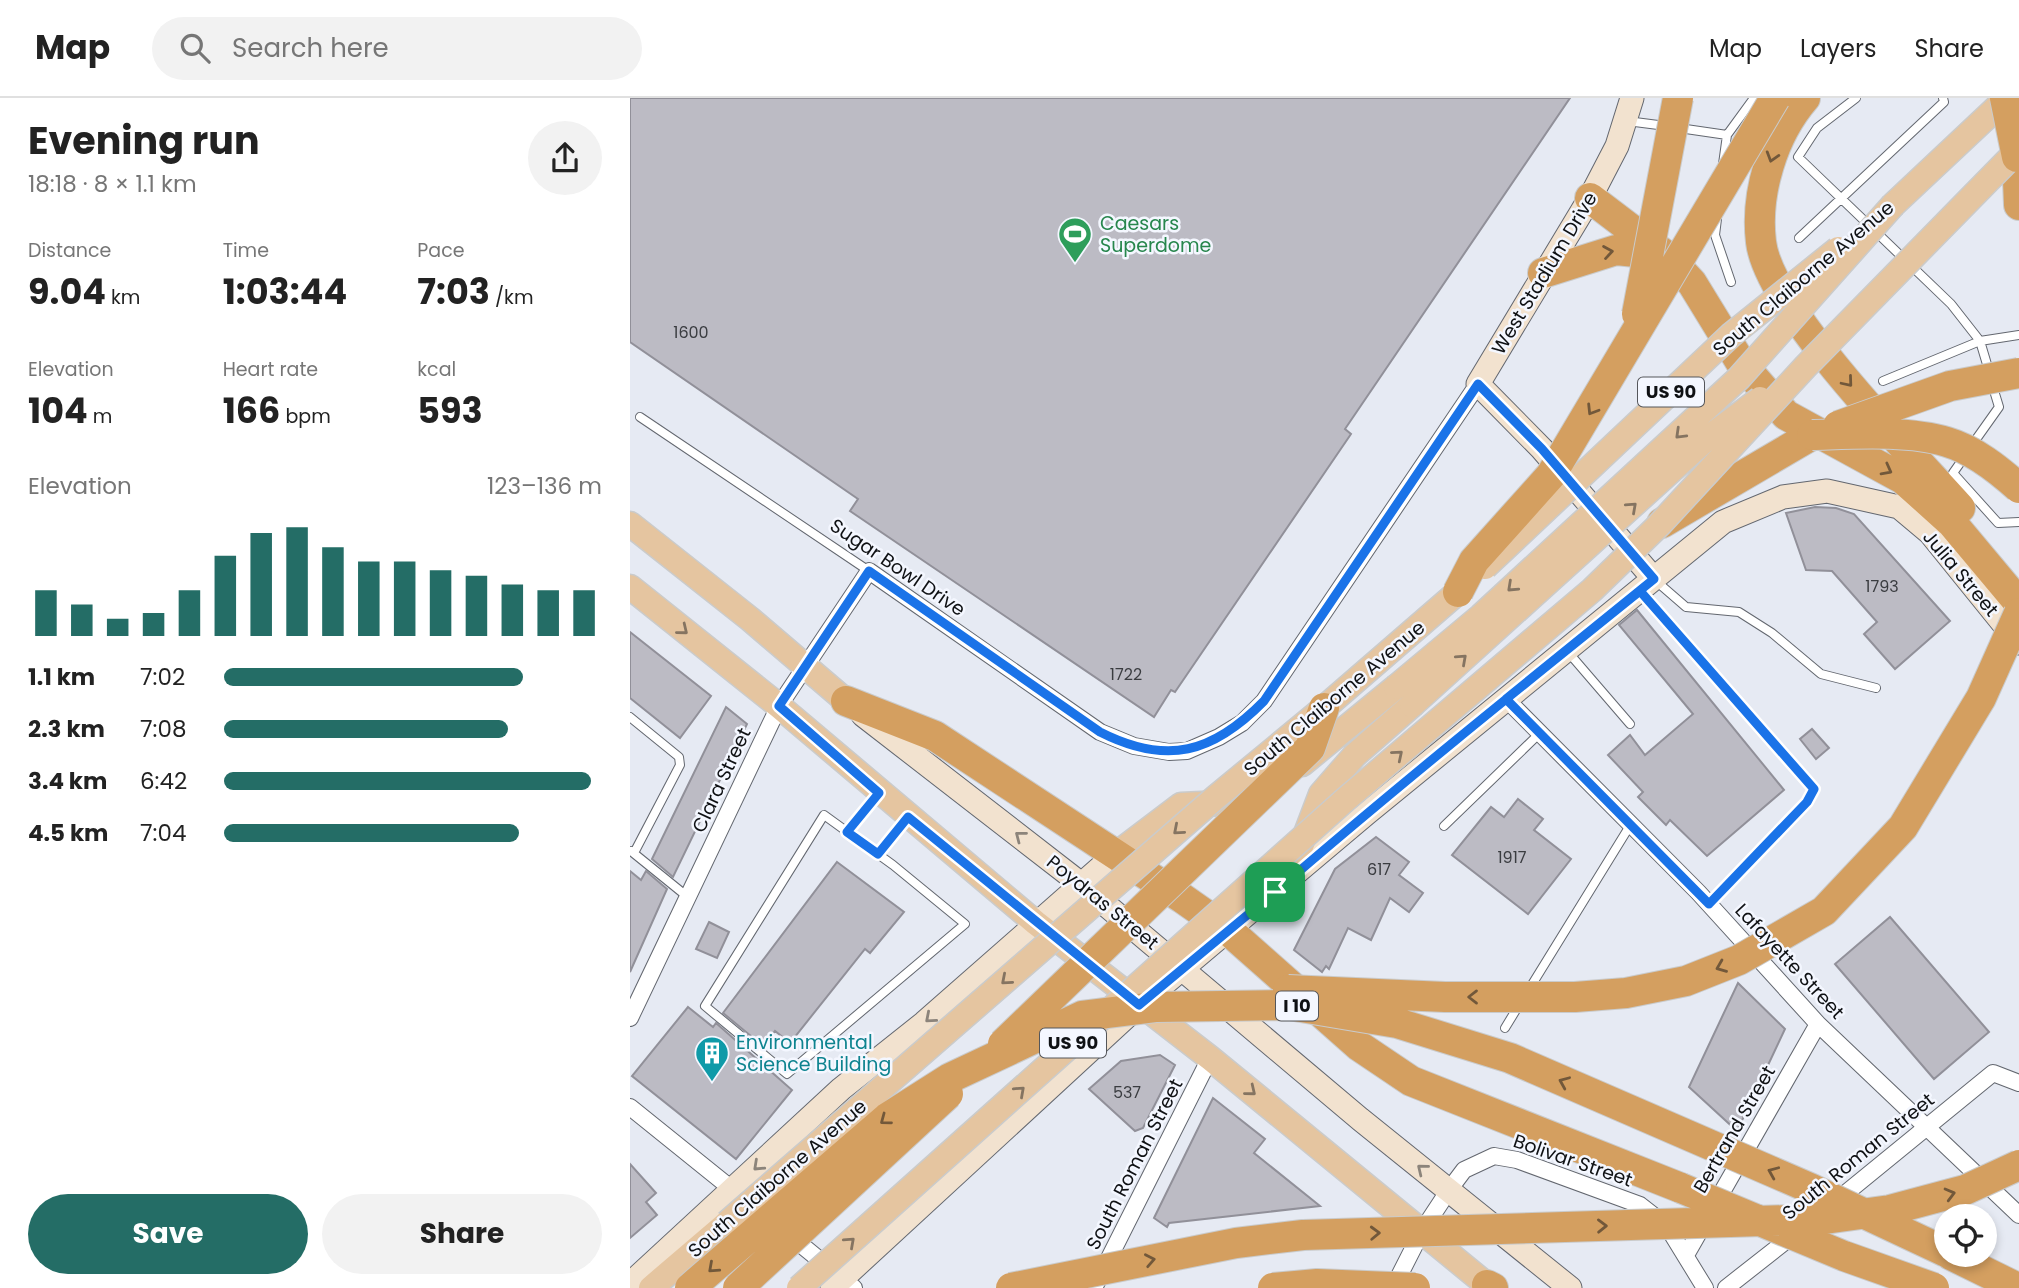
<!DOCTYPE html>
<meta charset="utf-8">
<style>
:root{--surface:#fff;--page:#f2f2f2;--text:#222;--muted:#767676;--line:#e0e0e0;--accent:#246d66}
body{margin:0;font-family:Poppins,sans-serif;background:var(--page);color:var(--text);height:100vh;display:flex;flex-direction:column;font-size:26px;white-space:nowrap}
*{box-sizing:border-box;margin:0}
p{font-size:23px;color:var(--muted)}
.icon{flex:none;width:38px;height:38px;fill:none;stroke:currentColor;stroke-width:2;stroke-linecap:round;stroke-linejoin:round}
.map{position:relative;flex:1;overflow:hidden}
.panel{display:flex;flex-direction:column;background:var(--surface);width:630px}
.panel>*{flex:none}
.controls{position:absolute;left:1304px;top:1106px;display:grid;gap:14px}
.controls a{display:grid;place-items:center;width:63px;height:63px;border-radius:50%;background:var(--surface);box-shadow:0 4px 10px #0003;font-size:35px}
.pin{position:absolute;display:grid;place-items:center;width:60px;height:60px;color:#fff;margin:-30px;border-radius:14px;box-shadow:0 4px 10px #0006}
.round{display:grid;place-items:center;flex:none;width:74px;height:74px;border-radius:37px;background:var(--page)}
.summary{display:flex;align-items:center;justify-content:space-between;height:119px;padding:0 28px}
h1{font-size:38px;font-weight:700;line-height:52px}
.stats{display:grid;grid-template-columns:repeat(3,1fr);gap:10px;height:119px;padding:7px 28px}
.stats div{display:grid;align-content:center}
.stats b{font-size:35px;font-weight:700}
.stats small{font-size:19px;font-weight:400}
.stats p{font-size:19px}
.chart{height:196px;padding:14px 28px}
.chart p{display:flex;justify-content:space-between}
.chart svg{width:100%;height:126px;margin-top:7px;stroke:var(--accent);stroke-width:6}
.primary-button{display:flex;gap:14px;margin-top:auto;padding:14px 28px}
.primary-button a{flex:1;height:80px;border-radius:42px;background:var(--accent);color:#fff;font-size:28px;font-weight:700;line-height:80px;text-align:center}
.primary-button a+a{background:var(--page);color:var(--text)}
ul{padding:0 28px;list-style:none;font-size:23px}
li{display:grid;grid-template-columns:112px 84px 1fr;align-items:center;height:52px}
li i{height:18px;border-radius:9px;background:var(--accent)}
header{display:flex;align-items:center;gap:42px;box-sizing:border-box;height:98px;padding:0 35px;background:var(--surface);border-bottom:2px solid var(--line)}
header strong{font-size:33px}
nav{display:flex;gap:38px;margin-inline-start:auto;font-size:24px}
.search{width:490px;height:63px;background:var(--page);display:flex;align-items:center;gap:18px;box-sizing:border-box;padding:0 24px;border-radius:38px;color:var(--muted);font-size:26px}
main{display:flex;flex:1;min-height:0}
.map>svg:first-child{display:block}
</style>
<header>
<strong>Map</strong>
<div class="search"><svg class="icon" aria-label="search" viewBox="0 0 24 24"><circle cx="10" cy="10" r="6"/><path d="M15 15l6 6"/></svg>Search here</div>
<nav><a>Map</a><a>Layers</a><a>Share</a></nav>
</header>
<main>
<section class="panel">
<div class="summary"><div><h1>Evening run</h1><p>18:18 · 8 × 1.1 km</p></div><a class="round"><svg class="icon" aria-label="share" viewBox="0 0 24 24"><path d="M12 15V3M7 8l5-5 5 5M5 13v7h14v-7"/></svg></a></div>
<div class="stats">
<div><p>Distance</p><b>9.04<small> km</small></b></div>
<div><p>Time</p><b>1:03:44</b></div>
<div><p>Pace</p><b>7:03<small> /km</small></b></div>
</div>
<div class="stats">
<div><p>Elevation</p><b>104<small> m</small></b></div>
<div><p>Heart rate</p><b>166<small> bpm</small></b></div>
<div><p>kcal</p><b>593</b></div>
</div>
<div class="chart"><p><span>Elevation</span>123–136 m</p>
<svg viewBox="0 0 160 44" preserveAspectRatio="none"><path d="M5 44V28M15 44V33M25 44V38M35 44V36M45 44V28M55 44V16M65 44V8M75 44V6M85 44V13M95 44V18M105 44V18M115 44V21M125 44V23M135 44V26M145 44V28M155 44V28"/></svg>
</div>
<ul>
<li><b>1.1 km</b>7:02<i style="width:79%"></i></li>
<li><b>2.3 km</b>7:08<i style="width:75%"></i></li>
<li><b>3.4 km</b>6:42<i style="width:97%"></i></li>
<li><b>4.5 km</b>7:04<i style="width:78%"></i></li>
</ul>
<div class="primary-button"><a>Save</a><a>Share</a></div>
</section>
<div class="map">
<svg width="1389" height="1190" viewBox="0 0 1389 1190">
<rect width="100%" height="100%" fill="#e6eaf3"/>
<path fill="#bcbbc4" stroke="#919099" stroke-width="2" d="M 0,0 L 940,0 L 715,331 L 721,336 L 545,594 L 541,592 L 524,619 L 220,413 L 228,401 L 0,244 Z
M 1185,409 L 1206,410 L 1224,416 L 1320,523 L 1265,571 L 1234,536 L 1247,524 L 1202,473 L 1176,472 L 1156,415 Z
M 1007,512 L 1154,692 L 1077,758 L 1040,722 L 1036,727 L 1008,699 L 1013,694 L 978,657 L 1000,637 L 1015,657 L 1063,616 L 989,527 Z
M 0,534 L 81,598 L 50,640 L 0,600 Z
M 96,609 L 117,626 L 43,779 L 22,761 Z
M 1182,631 L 1199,650 L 1186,661 L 1170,641 Z
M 888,701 L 913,721 L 904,732 L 941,761 L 898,816 L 822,757 L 861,709 L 874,719 Z
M 746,739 L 779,764 L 769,777 L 793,795 L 779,814 L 760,800 L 741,842 L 718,830 L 699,871 L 696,868 L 692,874 L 664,852 L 705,771 Z
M 207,764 L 274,814 L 240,855 L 235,851 L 160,945 L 145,933 L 133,948 L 93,915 Z
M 0,773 L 11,782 L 16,773 L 37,791 L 0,874 Z
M 1260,819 L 1359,934 L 1304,981 L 1205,866 Z
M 79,824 L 99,834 L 87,860 L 66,851 Z
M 1108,885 L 1155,931 L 1107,1033 L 1059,989 Z
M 58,909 L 83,929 L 86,925 L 162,992 L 106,1061 L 2,978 Z
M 530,957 L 545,967 L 513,1030 L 505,1033 L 459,991 L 491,963 Z
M 583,1000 L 635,1041 L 624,1055 L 690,1108 L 539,1125 L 537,1129 L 524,1120 Z
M 0,1066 L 26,1095 L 16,1104 L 27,1117 L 0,1140 Z"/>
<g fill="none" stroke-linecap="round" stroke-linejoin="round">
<g stroke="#63676f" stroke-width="10">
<path id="lane" d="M 1226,0 L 1187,30 L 1168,59 L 1321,206 L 1350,243 L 1253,283
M 997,23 L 1036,28
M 1049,30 L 1097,37 L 1093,66
M 1097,37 L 1124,0
M 1087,121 L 1085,137 L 1101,184
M 1169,140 L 1314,4 L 1313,0
M 1359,273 L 1350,243 L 1389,237
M 10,319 L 239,473
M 1342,347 L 1369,309 L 1362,286
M 1335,358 L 1323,375 L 1368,425 L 1389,424
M 1026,483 L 1056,509 L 1109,514 L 1142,535 L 1191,576 L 1246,590
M 1012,495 L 1183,691 L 1177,704 L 1079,806
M 938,554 L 1000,626
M 0,619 L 49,659 L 50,667 L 4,755
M 194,717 L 263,767 L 335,826 L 157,976 L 75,908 Z
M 814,728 L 910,635
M 217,734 L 248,695
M 1,753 L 59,800
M 248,756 L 277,720
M 898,893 L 1001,726
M 875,930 L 889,907"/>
</g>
<g stroke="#63676f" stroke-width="18">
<path id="street" d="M 876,601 L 1068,794 L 1188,926 L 1389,1117
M 0,920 L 149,608 L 239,473 L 470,634 L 504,648 L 539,654 L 557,653 L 589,639 L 612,625 L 634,603 L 848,286
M 0,1009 L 108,1096
M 1205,1104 L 1363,975 L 1389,985
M 158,1136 L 224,1190
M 1056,1157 L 1188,926
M 464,1190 L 580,960
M 763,1190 L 792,1133 L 819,1092 L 834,1072 L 864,1058 L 887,1062 L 1010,1107 L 1037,1128 L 1075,1190
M 1096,1190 L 1166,1135"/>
</g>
<g stroke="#63676f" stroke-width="25">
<path id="secondary" d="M 1002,0 L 987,48 L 960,100 L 848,286 L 912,351 L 1024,481
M 233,617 L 451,786 L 730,1021 L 940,1190
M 0,1186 L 211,991 L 294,925 L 485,757
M 202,1190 L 509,907 L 737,715 L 1093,424 L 1153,399 L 1197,393 L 1269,409 L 1300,435 L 1389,545"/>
</g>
<g stroke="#cacbcb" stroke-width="27">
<path id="primary" d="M 1263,107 L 1377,0
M 0,426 L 120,521 L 216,603
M 0,489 L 149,608 L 406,825 L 580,960 L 857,1187
M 694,610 L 828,494
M 672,666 L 766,589
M 485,757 L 551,707 L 593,705
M 645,794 L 669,754 L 691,696 L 725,657 L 782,607
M 21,1190 L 97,1125"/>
</g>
<g stroke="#cacbcb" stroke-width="32">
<path id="highway" d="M 1175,0 C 1143,37 1125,95 1131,144 C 1139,212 1282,356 1330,410
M 1387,59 L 1389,107
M 960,100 L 1035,157
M 913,175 L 986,152 L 1036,157 L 1062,185 L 1111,265 L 1156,317 L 1273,381 L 1322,425 L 1389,505
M 1032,425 L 1182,337
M 216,603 L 305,638 L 552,800 L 599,833 L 729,948 L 781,983 L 1051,1090
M 1321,1157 L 1388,1190
M 857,1187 L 863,1190"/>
</g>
<use href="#lane" stroke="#fff" stroke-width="8"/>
<use href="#street" stroke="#fff" stroke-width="16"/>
<use href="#secondary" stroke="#f2e2cf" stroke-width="23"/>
<use href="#primary" stroke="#e5c5a0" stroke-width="24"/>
<use href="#highway" stroke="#d49f60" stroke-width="30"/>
<g stroke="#cacbcb" stroke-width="27" stroke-linecap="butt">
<path id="primary-bridge" d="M 855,469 L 1101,237 L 1208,151
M 766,589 L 851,518 L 1109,280 L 1263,107
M 782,607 L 1075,342 L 1130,301
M 97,1125 L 585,700 L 694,610
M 169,1190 L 716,701 L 962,492 L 1029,427 L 1176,268 L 1389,51"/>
</g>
<g stroke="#cacbcb" stroke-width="32" stroke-linecap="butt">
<path id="highway-bridge" d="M 1375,0 L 1387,59
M 1007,216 L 1048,0
M 1208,328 L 1320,288 L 1389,275
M 1182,337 C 1221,336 1279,332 1317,344 C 1344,352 1368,371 1389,390
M 828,494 L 844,463 L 921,377 L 1145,0
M 658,892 L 815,899 L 945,899 L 996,895 L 1056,883 L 1109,862 L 1194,813 L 1273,729 L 1351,600 L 1389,515
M 373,946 L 680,650 L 694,610
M 1051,1090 L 1214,1158 L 1304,1190
M 60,1190 L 257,1020 L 320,980 L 452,918 L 525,909 L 659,907 L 767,925 L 880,960 L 1182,1091 L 1316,1154
M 108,1190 L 318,996
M 381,1190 L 606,1145 L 673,1137 L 1195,1121 L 1260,1112 L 1335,1092 L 1389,1067
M 643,1190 L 687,1186 L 785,1190"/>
</g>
<use href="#primary-bridge" stroke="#e5c5a0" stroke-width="24"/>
<use href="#highway-bridge" stroke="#d49f60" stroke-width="30"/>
</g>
<defs><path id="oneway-chevron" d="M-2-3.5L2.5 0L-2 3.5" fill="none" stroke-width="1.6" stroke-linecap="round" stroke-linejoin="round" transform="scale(1.75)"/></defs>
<g stroke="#72583a">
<use href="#oneway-chevron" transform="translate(1142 59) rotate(107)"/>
<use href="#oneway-chevron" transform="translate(978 154) rotate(-9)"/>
<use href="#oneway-chevron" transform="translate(1218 284) rotate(50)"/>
<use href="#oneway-chevron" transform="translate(962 312) rotate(122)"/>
<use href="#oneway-chevron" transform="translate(1257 372) rotate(28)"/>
<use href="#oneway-chevron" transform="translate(1091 869) rotate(158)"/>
<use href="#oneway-chevron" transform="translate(843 899) rotate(-180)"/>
<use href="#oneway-chevron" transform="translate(934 984) rotate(-157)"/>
<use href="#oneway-chevron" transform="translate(255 1022) rotate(143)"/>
<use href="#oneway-chevron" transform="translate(1143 1074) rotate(-157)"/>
<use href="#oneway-chevron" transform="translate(1320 1096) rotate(-15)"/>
<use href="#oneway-chevron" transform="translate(972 1128) rotate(-1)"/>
<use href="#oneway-chevron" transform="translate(745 1135) rotate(-2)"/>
<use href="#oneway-chevron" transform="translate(520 1162) rotate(-11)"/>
<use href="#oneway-chevron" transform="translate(83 1170) rotate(138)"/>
</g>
<g stroke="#857461">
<use href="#oneway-chevron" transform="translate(1050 336) rotate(136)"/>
<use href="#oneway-chevron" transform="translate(1002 409) rotate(-42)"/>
<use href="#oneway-chevron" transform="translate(882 489) rotate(137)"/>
<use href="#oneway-chevron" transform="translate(53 532) rotate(39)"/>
<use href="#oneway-chevron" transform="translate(832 561) rotate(-42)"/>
<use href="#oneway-chevron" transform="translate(768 657) rotate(-40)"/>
<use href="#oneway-chevron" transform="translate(548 732) rotate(139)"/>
<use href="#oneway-chevron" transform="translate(376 882) rotate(139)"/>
<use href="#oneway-chevron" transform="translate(390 993) rotate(-42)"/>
<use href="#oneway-chevron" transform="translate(621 993) rotate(39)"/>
<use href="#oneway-chevron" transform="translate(220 1144) rotate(-42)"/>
</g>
<g stroke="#8c847b">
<use href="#oneway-chevron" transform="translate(390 738) rotate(-142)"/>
<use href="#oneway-chevron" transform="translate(300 920) rotate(139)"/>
<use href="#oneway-chevron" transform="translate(128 1068) rotate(137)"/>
<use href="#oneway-chevron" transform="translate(792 1071) rotate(-141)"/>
</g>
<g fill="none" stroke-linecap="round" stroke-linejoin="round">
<g stroke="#fff" stroke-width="14">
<path id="route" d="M 645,794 L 509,907 L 278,719 L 248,756 L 217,734 L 249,695 L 149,608 L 239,473 L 470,634 C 537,668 583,655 634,603 L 848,286 L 912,351 L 1024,481 L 876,601 L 1079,806 L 1177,704 L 1184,691 L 1010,493 C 887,592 764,691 645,794"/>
</g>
<use href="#route" stroke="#1a73e8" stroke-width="9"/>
</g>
<defs>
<g id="stadium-pin" transform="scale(1.75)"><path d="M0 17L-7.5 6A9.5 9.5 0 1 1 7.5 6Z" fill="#2e9e5b" stroke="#f4f7ff"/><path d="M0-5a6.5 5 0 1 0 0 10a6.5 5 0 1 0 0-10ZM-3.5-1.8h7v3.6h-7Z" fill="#fff"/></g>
<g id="building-pin" transform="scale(1.75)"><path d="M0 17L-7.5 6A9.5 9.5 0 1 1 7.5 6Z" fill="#0f9aa8" stroke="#f4f7ff"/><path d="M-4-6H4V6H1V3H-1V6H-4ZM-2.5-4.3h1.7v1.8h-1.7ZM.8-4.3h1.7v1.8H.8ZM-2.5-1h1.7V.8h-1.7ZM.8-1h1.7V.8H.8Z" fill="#fff"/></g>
</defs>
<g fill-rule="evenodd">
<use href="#stadium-pin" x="445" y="136"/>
<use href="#building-pin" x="82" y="955"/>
</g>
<g text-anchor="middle" stroke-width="5" stroke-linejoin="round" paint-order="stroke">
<g font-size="16" fill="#3a3c40">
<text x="61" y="240">1600</text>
<text x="1252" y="494">1793</text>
<text x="496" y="582">1722</text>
<text x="882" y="765">1917</text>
<text x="749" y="777">617</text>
<text x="497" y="1000">537</text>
</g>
<g fill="#f4f7ff" stroke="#54565a" stroke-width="2">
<rect x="1008" y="279.5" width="66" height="29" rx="5"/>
<rect x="646" y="893.5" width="42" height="29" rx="5"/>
<rect x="410" y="930.5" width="66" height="29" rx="5"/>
</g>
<g font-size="18" font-weight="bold" fill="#0f1114">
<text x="1041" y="300">US 90</text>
<text x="667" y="914">I 10</text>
<text x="443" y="951">US 90</text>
</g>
<g font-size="19" fill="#27864d" stroke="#f4f7ff" text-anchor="start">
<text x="470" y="132">Caesars<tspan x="470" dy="22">Superdome</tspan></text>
</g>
<g font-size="19" fill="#0f1114" stroke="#f4f7ff">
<text transform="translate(914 175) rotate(-59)" y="7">West Stadium Drive</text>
<text transform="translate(1173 180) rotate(-40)" y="7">South Claiborne Avenue</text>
<text transform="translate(268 469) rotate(34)" y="7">Sugar Bowl Drive</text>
<text transform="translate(1331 475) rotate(50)" y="7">Julia Street</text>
<text transform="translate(704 600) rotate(-40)" y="7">South Claiborne Avenue</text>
<text transform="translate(91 682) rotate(-65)" y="7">Clara Street</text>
<text transform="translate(473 804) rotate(39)" y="7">Poydras Street</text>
<text transform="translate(1160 863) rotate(47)" y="7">Lafayette Street</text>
<text transform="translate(1104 1031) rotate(-60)" y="7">Bertrand Street</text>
<text transform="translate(1228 1058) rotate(-39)" y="7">South Roman Street</text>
<text transform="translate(943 1062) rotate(19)" y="7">Bolivar Street</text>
<text transform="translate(504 1066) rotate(-63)" y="7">South Roman Street</text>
<text transform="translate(147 1080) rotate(-41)" y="7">South Claiborne Avenue</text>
</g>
<g font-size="19" fill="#0d838f" stroke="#f4f7ff" text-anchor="start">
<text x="106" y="951">Environmental<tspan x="106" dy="22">Science Building</tspan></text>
</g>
</g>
</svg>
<div class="controls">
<a><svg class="icon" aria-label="locate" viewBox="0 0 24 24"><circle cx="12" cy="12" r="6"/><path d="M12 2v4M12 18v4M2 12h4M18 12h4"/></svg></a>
</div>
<div class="pin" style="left:645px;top:794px;background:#1e9e55"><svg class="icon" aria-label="arrive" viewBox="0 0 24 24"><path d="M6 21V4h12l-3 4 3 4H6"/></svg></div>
</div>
</main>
